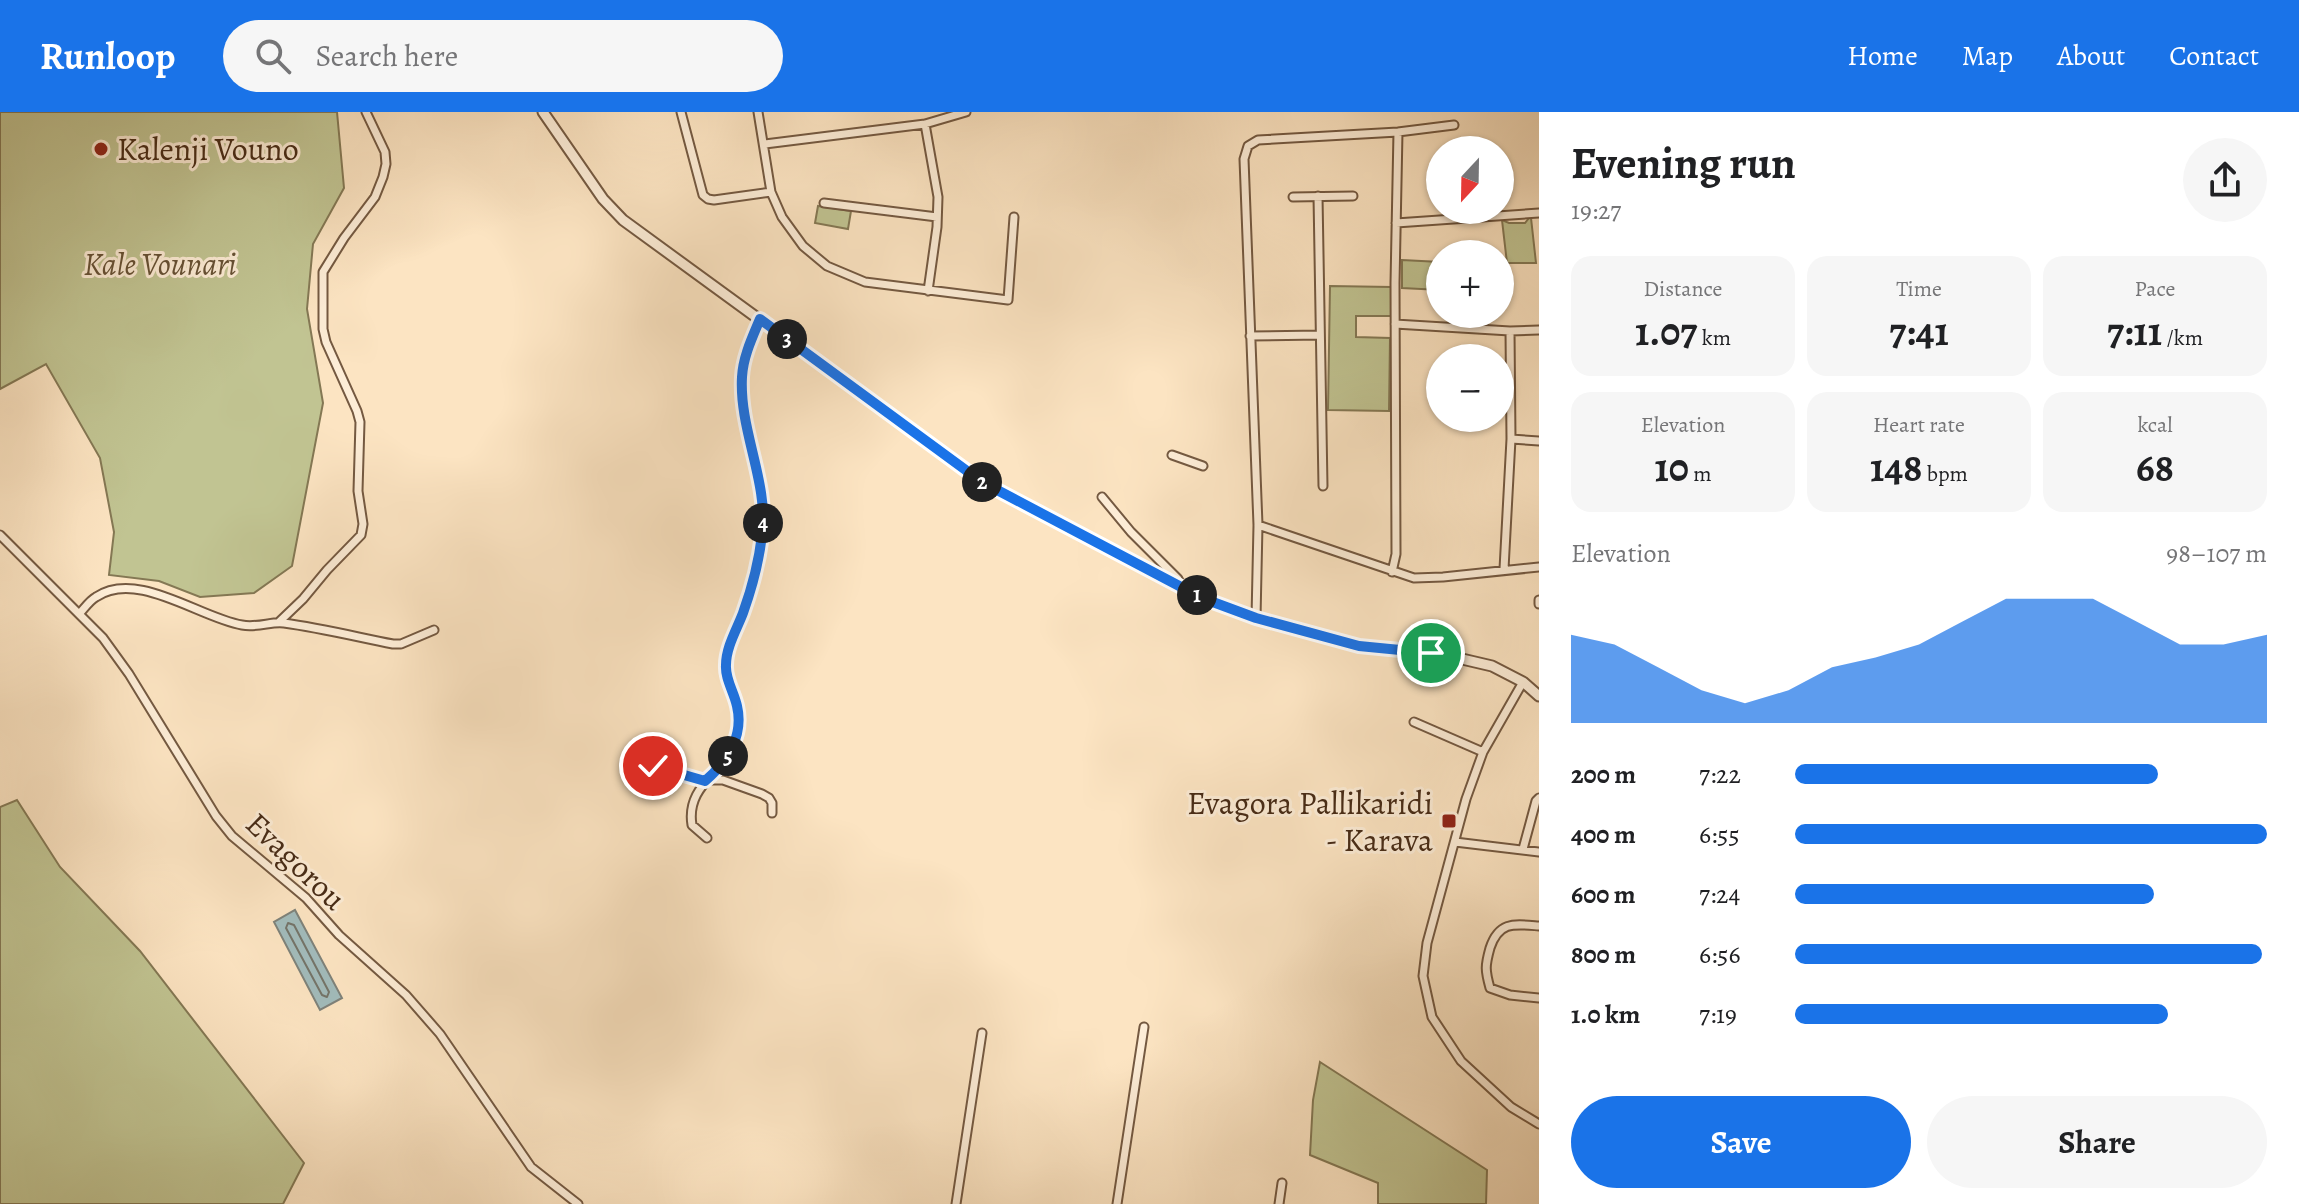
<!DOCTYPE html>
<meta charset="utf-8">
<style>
:root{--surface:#fff;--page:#f6f6f6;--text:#202124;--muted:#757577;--accent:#1a73e8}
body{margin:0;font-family:Alegreya,serif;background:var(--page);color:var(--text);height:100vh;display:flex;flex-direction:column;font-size:30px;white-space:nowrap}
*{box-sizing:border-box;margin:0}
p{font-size:26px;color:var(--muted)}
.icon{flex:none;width:44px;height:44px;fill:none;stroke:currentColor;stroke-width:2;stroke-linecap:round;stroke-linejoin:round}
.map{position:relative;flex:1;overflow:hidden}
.side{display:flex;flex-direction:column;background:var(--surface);width:760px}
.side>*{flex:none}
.needle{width:52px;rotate:202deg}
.buttons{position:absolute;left:1426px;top:24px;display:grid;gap:16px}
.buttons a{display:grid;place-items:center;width:88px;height:88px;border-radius:50%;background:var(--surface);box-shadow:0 2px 6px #0004;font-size:40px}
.pin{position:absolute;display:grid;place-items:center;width:68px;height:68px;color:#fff;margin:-34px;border:4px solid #fff;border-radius:50%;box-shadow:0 2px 8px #0007}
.km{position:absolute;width:40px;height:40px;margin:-20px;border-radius:50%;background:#222;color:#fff;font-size:22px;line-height:40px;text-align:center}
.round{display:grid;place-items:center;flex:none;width:84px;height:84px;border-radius:42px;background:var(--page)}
.head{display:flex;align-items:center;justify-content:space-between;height:136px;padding:0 32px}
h1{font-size:44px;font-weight:600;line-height:60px}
.stats{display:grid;grid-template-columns:repeat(3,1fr);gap:12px;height:136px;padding:8px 32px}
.stats div{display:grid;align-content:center;border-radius:20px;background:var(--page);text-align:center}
.stats b{font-size:40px;font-weight:600}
.stats small{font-size:22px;font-weight:400}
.stats p{font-size:22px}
.chart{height:224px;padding:16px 32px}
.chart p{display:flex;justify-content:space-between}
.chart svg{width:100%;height:144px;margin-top:8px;fill:var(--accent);opacity:.7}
.primary-button{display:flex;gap:16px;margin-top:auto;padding:16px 32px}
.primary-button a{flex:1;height:92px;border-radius:48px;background:var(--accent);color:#fff;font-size:32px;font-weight:600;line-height:92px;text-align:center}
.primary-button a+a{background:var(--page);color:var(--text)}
ul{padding:0 32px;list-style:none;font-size:26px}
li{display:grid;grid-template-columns:128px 96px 1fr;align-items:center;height:60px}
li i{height:20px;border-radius:10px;background:var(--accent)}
header{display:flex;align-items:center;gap:48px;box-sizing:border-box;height:112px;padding:0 40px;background:var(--accent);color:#fff}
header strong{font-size:38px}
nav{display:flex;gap:44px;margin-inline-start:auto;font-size:28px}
.search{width:560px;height:72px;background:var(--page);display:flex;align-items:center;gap:20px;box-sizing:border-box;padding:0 28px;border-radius:44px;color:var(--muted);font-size:30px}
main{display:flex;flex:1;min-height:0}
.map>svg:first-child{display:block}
</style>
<header>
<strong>Runloop</strong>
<div class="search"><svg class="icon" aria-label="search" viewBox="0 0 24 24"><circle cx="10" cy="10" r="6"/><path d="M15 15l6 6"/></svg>Search here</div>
<nav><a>Home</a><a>Map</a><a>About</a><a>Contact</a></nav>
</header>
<main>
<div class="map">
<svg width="1539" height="1092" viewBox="0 0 1539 1092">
<rect width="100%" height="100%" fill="#fce4c2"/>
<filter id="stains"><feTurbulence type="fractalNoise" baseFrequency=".0025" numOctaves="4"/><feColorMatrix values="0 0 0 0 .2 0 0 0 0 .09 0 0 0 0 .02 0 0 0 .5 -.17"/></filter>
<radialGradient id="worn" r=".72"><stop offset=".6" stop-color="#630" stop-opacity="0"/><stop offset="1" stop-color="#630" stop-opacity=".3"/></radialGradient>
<path fill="#c1c492" stroke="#847854" stroke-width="2" d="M 0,0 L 337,0 L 344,76 L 313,132 L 307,197 L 323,291 L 292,454 L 254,481 L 200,485 L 159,469 L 109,463 L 114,420 L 100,346 L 46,252 L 0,277 Z
M 818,94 L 851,99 L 848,117 L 815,111 Z
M 1529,106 L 1531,106 L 1536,151 L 1507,151 L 1502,108 L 1509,111 L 1525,111 Z
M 1402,148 L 1440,150 L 1440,178 L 1402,176 Z
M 1330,174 L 1391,175 L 1391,204 L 1356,204 L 1356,225 L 1390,226 L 1389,299 L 1328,298 Z
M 17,688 L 60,755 L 140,839 L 304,1051 L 283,1092 L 0,1092 L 0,695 Z
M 1320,950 L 1487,1058 L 1486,1092 L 1378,1092 L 1378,1071 L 1310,1043 L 1313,988 Z"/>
<path fill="#a2bcbc" stroke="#7e827a" stroke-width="2" d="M 295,798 L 342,886 L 320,898 L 274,810 Z"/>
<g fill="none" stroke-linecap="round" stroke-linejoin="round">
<path stroke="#747469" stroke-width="2" d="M 288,811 L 294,813 L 329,880 L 327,885 L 322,883 L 286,816 Z"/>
<g stroke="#745941" stroke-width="11">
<path id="minor" d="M 681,0 L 703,83 L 708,87 L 714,88 L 771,80
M 758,0 L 771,80 L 782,105 L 803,134 L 827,154 L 865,170 L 1008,188 L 1014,105
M 925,12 L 938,85 L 937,115 L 928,179
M 765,32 L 925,12 L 966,0
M 1318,84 L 1323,374
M 1293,85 L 1353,84
M 824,91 L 937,105
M 1396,111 L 1539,101
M 1395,212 L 1510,219 L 1539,218
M 1250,224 L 1320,223
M 1511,327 L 1539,329
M 1172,343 L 1203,354
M 1102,385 L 1131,420 L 1178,467 L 1182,475
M 1258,413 L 1414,466 L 1443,465 L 1539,455
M 0,423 L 103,526 L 129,562 L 216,704 L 232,724 L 306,786 L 339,823 L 406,883 L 440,922 L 531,1055 L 578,1092
M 1504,457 L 1511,327 L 1510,219
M 1392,460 L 1396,442 L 1395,171 L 1398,20
M 1539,488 L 1539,492
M 79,502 C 84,497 89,489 96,485 C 137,457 200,506 242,513 C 258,516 272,509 284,511 C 321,516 357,525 393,532 L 401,532 L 434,518
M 1256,506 L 1258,413 L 1244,47 L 1248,34 L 1258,28 L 1398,20 L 1454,13
M 279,510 L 303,487 L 327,458 L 361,423 L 363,412 L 358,379 L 360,310 L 357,299 L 326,230 L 323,217 L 323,160 L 344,126 L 375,85 L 383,65 L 386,52 L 385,40 L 366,0
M 1523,570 L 1483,640 L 1466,687 L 1427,831 L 1423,864 L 1432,905 L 1461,949 L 1511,995 L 1539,1012
M 1414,610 L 1483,640
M 644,644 L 648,652 L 653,654 L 701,668 L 723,668 L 762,682 L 769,686 L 772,691 L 772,701
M 707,726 L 692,713 C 685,671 729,659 737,623 C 743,595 725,577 726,552 C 726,534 737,516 743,500 C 752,475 759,449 763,423 C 769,369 739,319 742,265 C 743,245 752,226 760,207
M 1455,730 L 1539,740
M 1523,737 L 1536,689 L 1539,686
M 1539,814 C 1514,812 1499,809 1490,836 C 1485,854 1485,858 1490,876 L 1510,883 L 1539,886
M 956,1092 L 982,921
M 1117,1092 L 1144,915
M 1279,1092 L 1282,1071"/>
</g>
<g stroke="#745941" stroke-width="13">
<path id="tertiary" d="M 543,0 L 603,87 L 623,108 L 982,370 L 1202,486 L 1256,506 L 1359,534 L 1445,543 L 1492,554 L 1523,570 L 1539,584"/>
</g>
<use href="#minor" stroke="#fdedd7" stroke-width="7"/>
<use href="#tertiary" stroke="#fdedd7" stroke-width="9"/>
</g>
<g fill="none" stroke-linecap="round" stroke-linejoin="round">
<g stroke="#fff" stroke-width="16">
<path id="route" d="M 653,654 L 705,669 C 727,650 744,624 737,594 C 734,580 725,567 726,553 C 726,535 737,517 743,501 C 752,476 759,449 762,423 C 769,370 739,319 742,265 C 743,245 752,226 760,207 L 982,370 L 1202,486 L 1256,506 L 1359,534 L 1431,541"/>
</g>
<use href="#route" stroke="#1a73e8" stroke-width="10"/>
</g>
<g fill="#8f2418" stroke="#fdedd7" stroke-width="3">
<circle cx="101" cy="37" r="8"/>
<rect x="1441" y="701" width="16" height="16" rx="4"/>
</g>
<g text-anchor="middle" stroke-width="6" stroke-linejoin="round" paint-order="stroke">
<g font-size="32" fill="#472b16" stroke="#fdedd7" text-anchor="start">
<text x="117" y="48">Kalenji Vouno</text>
<text x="1433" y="702" text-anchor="end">Evagora Pallikaridi<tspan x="1433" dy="37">- Karava</tspan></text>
</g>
<g font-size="32" font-style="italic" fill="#665135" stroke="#fdedd7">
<text x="160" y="163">Kale Vounari</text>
</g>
<g font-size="32" fill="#472b16" stroke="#fdedd7">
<text transform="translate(296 749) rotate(44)" y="11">Evagorou</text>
</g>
</g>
<rect width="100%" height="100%" filter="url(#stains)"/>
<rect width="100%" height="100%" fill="url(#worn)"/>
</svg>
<div class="buttons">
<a><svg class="needle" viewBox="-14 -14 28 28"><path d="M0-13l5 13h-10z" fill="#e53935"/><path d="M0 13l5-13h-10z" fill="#757577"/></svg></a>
<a>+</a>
<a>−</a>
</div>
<div class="pin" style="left:1431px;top:541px;background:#1e9e55"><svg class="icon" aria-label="arrive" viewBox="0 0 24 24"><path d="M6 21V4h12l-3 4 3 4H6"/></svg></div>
<div class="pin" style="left:653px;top:654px;background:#d93025"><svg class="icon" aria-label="check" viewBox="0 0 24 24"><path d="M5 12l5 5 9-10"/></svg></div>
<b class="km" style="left:1197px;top:483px">1</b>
<b class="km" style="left:982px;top:370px">2</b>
<b class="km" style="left:787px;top:227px">3</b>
<b class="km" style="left:763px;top:411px">4</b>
<b class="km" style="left:728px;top:644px">5</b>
</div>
<section class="side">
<div class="head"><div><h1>Evening run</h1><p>19:27</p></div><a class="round"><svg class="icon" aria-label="share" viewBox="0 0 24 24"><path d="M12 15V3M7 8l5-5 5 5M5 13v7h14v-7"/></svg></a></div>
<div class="stats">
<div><p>Distance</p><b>1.07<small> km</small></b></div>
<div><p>Time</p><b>7:41</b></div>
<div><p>Pace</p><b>7:11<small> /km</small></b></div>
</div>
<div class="stats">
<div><p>Elevation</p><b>10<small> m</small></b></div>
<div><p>Heart rate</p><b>148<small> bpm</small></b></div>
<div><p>kcal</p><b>68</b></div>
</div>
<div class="chart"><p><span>Elevation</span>98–107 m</p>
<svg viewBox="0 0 160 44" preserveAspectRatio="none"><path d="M0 44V17L10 20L20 27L30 34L40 38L50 34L60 27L70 24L80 20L90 13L100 6L110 6L120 6L130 13L140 20L150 20L160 17V44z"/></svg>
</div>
<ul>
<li><b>200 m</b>7:22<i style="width:77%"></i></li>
<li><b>400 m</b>6:55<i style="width:100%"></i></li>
<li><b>600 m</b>7:24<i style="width:76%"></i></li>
<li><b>800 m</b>6:56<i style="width:99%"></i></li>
<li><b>1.0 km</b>7:19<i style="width:79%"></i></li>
</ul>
<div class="primary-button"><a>Save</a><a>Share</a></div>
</section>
</main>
